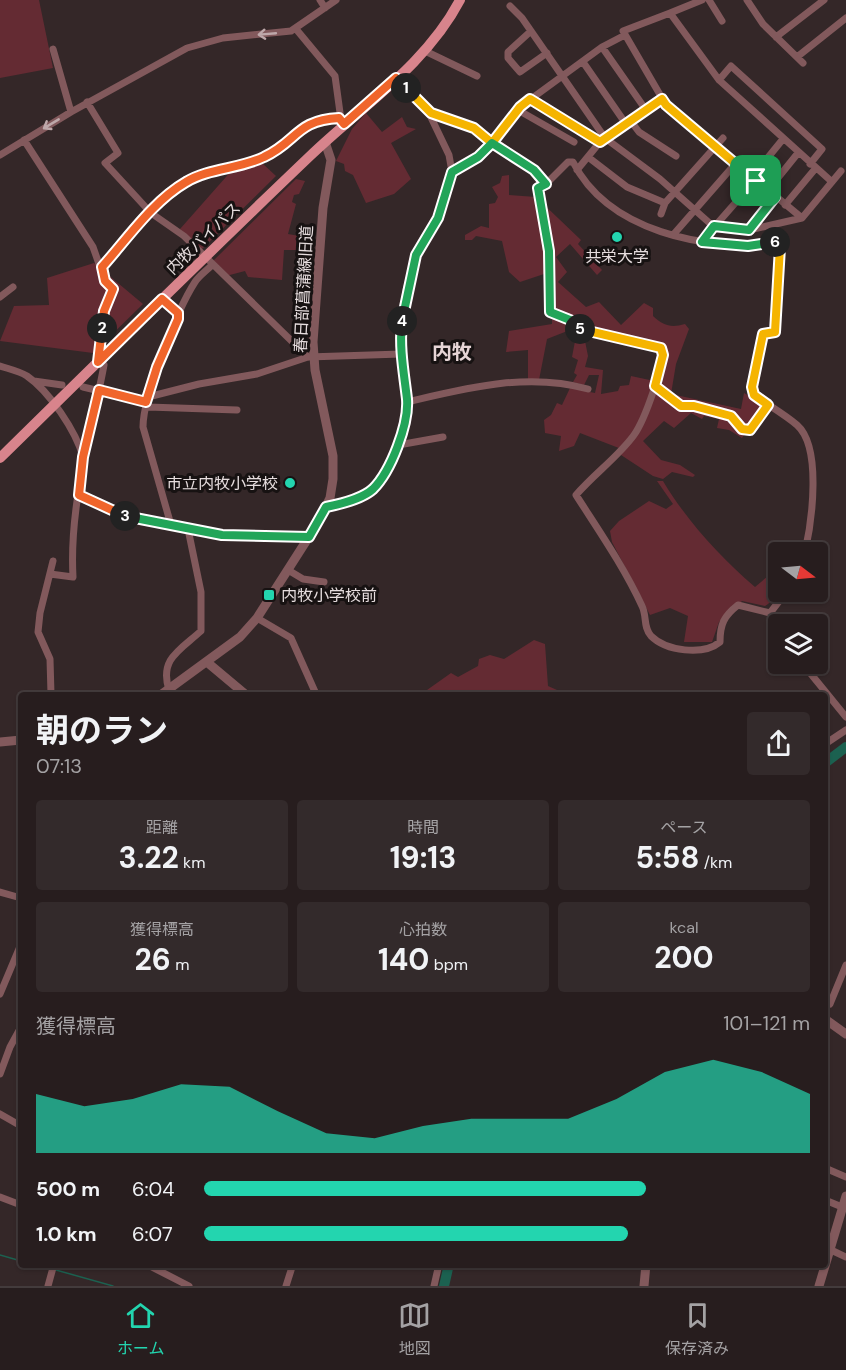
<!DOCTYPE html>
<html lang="ja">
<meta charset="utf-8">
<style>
:root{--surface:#271d1e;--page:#332a2b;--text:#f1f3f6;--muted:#a4a2a4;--line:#433b3c;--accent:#23d5af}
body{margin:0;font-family:"DM Sans","Noto Sans JP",sans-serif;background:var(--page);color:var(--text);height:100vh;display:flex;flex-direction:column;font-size:22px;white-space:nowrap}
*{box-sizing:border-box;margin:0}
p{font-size:20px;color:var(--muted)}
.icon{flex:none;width:33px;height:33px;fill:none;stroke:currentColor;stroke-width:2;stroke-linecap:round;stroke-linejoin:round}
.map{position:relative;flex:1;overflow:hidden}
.drawer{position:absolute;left:18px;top:692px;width:810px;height:576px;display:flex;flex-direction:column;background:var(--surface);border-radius:6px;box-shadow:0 2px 4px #0004,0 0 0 2px var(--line)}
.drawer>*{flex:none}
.needle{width:39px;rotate:106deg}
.tools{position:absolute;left:768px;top:542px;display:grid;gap:12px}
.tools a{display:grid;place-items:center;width:60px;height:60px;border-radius:6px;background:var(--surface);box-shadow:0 2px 4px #0004,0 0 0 2px var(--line);font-size:30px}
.pin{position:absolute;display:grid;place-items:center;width:51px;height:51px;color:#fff;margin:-26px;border-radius:12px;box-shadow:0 3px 9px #0006}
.km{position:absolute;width:30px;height:30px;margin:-15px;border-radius:50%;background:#222;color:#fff;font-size:16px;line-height:30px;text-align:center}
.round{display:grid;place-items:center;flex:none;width:63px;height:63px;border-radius:6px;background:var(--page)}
.head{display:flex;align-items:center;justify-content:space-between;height:102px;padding:0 18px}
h1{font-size:33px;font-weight:700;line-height:45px}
.metrics{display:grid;grid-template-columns:repeat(3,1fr);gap:9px;height:102px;padding:6px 18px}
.metrics div{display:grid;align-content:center;border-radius:6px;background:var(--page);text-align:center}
.metrics b{font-size:30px;font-weight:700}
.metrics small{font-size:16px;font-weight:400}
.metrics p{font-size:16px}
.chart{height:168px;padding:12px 18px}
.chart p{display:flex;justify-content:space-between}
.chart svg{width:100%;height:108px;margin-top:6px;fill:var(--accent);opacity:.7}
ul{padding:0 18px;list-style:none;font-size:20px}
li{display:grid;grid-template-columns:96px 72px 1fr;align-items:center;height:45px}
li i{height:15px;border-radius:8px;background:var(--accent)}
.tabs{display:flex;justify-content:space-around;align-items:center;height:84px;border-top:2px solid var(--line);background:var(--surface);font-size:16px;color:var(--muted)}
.tabs a{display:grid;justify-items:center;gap:3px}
.tabs .on{color:var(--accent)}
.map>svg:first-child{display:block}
</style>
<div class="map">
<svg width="846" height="1286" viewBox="0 0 846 1286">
<rect width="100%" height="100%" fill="#342728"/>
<path fill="#642b33" d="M 0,0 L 39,0 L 53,68 L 0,78 Z
M 366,113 L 382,132 L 402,117 L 407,127 L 416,129 L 391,143 L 411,179 L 394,194 L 366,203 L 353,175 L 345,171 L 344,164 L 336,161 L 352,129 Z
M 262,163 L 276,176 L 200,251 L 180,229 L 233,169 Z
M 509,175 L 509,195 L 536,197 L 581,240 L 578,244 L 602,270 L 597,275 L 570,244 L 556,257 L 567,272 L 558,282 L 586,307 L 599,302 L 621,325 L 644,303 L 653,308 L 653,316 C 664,326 671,328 685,324 L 689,329 L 676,364 L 671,394 L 741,409 L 744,393 L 764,405 L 742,438 L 729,430 L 717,428 L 719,419 L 704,416 L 702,419 L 691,413 L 674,428 L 664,421 L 643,441 L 661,460 L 680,465 L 695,475 L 693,477 L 672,472 L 663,479 L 653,476 L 621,455 L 624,450 L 580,433 L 574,446 L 559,451 L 561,436 L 545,433 L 544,420 L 551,415 L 557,403 L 562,405 L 570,388 L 595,393 L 599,375 L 589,375 L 584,385 L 573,382 L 577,375 L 574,373 L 578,360 L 572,357 L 576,336 L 584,336 L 588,356 L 585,367 L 603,370 L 601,394 L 618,391 L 620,386 L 629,385 L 631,376 L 659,382 L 665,363 L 665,347 L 580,326 L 547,339 L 539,380 L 528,381 L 528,350 L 506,352 L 509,331 L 552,324 L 553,271 L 520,282 L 509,272 L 502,241 L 476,236 L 472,240 L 465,240 L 465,235 L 481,226 L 489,228 L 489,204 L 495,203 L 498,197 L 492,187 L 500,183 L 502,176 Z
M 296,179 L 305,181 L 299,194 L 294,195 L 292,202 L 296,204 L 288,234 L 305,237 L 311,226 L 316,225 L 312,250 L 284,250 L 282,280 L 248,277 L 245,271 L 226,276 L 212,262 Z
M 94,263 L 143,304 L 93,353 L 0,341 L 14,306 L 49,305 L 47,278 Z
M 657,481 L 663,481 C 687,521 720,557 755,587 L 774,571 L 778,574 C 778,588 777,599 765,606 L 742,601 L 719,622 L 712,642 L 684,642 L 688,616 L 670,608 L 650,615 L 612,542 L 610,531 L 619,521 L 649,501 L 666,509 L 673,504 Z
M 534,640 L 545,644 L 548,686 L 566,694 L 428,694 L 427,690 L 451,673 L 458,677 L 478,666 L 479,659 L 490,655 L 504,659 Z"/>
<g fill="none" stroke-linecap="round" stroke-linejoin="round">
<path stroke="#1c6150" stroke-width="1.5" d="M 0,1255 L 21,1261
M 34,1264 L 51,1269
M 56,1270 L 113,1286"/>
<path stroke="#1c6150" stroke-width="10" d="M 825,763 L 846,747
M 444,1286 L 449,1264"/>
<path stroke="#82595c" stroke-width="7" d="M 320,0 L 325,8
M 702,0 L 670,13 L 719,80 L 831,181
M 709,0 L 722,21
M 747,0 L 763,24 L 803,63
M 510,6 L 522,18 L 605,138 L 660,179 L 714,227 L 749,230 L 802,218 L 841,171
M 670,13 L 623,31 L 666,105 L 802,218
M 296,29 L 335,76 L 341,120
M 531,31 L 508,52 L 508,58 L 520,72 L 547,53
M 776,37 L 824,0
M 602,47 L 646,110
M 53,49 L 71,112
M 425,51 L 477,76
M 797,57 L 846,18
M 583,62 L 626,124
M 719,80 L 731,66 L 822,149 L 810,164
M 530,99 L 600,142
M 87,102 L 118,153 L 105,163 L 151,213 L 184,236 L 308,357
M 518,110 L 574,142
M 630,120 L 639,132 L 676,156
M 783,139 L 761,166 L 777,179 L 798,153
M 24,140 L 93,247 L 105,281 L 113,289 L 104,311 L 98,361
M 0,155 L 71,112 L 187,48 L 223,38 L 291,31 L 336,0
M 588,157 L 627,187 L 665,203
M 577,170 L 600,142 L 662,99
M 452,172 L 469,164 L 487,150 L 520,107 L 602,47 L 625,35
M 785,205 L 815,169
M 661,214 L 665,203 L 723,138
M 749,230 L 775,197
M 673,235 L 735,164
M 701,242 L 765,169
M 102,267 C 127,239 153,202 186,182 C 209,168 240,168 264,157 C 297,142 296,120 339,118
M 0,297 L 13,287
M 162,299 L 176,310 L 178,319
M 0,366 C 9,369 19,371 27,376 C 49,391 76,431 83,457
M 34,381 L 62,385
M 655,385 L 681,406 L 694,407 L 731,416 L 746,431 L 750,430 L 768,405
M 83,387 L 146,402
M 148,397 L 199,384 L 257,374 L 308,357 L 401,354
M 407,402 C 467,388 527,372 588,389
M 148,407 L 237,410
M 398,443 L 404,444 L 443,437
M 79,495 C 150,532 230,537 309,537
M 326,507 L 356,498 L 372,489 L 393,460 L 402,430 L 407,402 L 400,334 L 406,290 L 416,255 L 438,218 L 452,172 L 449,155 L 427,109
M 171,525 L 143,427 C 143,396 177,310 195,282 C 199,276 206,271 211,266
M 288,570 L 303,579 L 324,582
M 50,574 L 73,577 C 69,505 91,435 104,365
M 770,613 L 787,591
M 257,618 L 291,638 L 316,694
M 778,625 L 770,613 L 738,605 C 724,616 720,624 720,642 C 703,656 666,651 651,636 C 643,627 647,616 642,606 C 624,567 599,531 576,495 C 594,474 618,457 634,435 C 644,421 666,363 661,348 L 581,330 L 570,320 L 550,312 C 549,269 545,230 538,188 L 546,184 L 568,162 L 573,162 C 608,231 705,252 775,242 L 780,247 L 775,332 L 763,335 L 752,387 L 754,395 C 768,405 784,414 797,425 C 822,447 812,521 805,552
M 802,663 L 846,717
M 169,690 C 159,659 180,650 201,631 L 201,592 L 188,529
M 51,694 L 50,659 L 38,632 L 40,613 L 53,561
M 825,744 L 846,730
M 0,892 L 21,898
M 0,994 L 21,944
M 825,1001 L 830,1004 L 846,965
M 0,1074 L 10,1047 L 21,1027
M 0,1114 L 21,1126
M 825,1168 L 846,1177
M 0,1197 L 21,1205
M 825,1200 L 842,1207
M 831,1250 L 846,1257
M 146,1264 L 189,1286
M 48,1286 L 54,1264
M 286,1286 L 293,1264
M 434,1286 L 439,1264"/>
<path stroke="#82595c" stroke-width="9" d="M 396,78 L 431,113 L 474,128 L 534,170 L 546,184
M 208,663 L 245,694
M 162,694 L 240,637 L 257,618 L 319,521 L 330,498 L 333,479 L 333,456 L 315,370 L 313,342 L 323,208 L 331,160 L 325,142
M 0,742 L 21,740
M 825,1019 L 846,1034
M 644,1286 L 646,1264
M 819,1286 L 846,1196"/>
<path stroke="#d8848c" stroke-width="10" d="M 0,458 C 103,357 205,256 310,156 C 362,106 426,65 460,0"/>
</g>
<defs><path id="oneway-shaft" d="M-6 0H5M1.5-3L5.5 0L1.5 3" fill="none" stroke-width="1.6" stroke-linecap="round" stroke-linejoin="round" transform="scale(1.5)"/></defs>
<g stroke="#bea8aa">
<use href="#oneway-shaft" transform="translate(267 34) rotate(175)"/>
<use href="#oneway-shaft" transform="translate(51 124) rotate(149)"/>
</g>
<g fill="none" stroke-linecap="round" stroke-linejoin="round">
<g stroke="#fff" stroke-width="12">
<path id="split-1" d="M 406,88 L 431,113 L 474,128 L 492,143 L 520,107 L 530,99 L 600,142 L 662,99 L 666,105 L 756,181"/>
</g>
<g stroke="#fff" stroke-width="12">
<path id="split-2" d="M 102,328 L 104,311 L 113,289 L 105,281 L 102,267 C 127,239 153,201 186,182 C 209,168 240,169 264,157 C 297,142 296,120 339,118 L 344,124 L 396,78 L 406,88"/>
</g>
<g stroke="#fff" stroke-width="12">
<path id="split-3" d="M 102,328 L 98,362 L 162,299 L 178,313 L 178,319 L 157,367 L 146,402 L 99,390 L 83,457 L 79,495 L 125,516"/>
</g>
<g stroke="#fff" stroke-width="12">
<path id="split-4" d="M 125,516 L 222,535 L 309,537 L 326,507 C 341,504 362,499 373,489 C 391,471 409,424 407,399 C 404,373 399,348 402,321"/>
</g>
<g stroke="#fff" stroke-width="12">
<path id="split-5" d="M 402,321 L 416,255 L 438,218 L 452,172 L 478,157 L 492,143 L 534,170 L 546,184 L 538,188 L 549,251 L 550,312 L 570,320 L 580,329"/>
</g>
<g stroke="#fff" stroke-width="12">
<path id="split-6" d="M 580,329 L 661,348 L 663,355 L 655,386 L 681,406 L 694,406 L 731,416 L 742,429 L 750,430 L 768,405 L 754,395 L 752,387 L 763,334 L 775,332 L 780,247 L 775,242"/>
</g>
<g stroke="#fff" stroke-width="12">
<path id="split-7" d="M 756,181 L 775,197 L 749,230 L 714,226 L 702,242 L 748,246 L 775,242"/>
</g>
<use href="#split-1" stroke="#f5b400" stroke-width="8"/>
<use href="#split-2" stroke="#f0652b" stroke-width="8"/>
<use href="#split-3" stroke="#f0652b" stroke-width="8"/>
<use href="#split-4" stroke="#22a559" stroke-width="8"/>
<use href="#split-5" stroke="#22a559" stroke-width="8"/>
<use href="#split-6" stroke="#f5b400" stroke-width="8"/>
<use href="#split-7" stroke="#22a559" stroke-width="8"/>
</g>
<g fill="#23d5af" stroke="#171212" stroke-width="2">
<circle cx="617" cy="237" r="6"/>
<circle cx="290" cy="483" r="6"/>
<rect x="263" y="589" width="12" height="12" rx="3"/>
</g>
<g text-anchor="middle" stroke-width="6" stroke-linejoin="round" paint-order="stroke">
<g font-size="16" fill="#e6ddde" stroke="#171212">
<text transform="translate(203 238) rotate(-44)" y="6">内牧バイパス</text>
<text transform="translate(303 289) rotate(-87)" y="6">春日部菖蒲線旧道</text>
</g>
<g font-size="16" fill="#e6ddde" stroke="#171212">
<text x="617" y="262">共栄大学</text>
<text x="278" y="489" text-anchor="end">市立内牧小学校</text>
<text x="281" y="601" text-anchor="start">内牧小学校前</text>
</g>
<g font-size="20" font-weight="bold" fill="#e6d5d6" stroke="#171212">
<text x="452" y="359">内牧</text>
</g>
</g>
</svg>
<div class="tools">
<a><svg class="needle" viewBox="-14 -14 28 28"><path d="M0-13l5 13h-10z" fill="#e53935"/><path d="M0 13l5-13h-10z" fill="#a4a2a4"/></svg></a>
<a><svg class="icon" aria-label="layers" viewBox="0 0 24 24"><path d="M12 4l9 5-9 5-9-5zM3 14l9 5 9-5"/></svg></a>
</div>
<div class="pin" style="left:756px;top:181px;background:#1e9e55"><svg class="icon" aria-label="arrive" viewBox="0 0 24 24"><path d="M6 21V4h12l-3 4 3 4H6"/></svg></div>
<b class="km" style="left:406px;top:88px">1</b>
<b class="km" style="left:102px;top:328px">2</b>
<b class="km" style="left:125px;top:516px">3</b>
<b class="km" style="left:402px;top:321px">4</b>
<b class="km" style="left:580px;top:329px">5</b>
<b class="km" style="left:775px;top:242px">6</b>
<section class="drawer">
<div class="head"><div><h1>朝のラン</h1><p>07:13</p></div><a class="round"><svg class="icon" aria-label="share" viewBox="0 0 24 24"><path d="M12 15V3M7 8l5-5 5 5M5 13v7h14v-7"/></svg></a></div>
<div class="metrics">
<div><p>距離</p><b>3.22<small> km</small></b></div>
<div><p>時間</p><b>19:13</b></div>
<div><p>ペース</p><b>5:58<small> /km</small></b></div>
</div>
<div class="metrics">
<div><p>獲得標高</p><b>26<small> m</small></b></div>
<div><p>心拍数</p><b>140<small> bpm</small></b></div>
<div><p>kcal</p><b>200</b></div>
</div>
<div class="chart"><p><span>獲得標高</span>101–121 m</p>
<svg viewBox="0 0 160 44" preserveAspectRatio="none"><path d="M0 44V20L10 25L20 22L30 16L40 17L50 27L60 36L70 38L80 33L90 30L100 30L110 30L120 22L130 11L140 6L150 11L160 20V44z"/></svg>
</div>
<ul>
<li><b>500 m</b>6:04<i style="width:73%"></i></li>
<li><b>1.0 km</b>6:07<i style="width:70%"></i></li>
</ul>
</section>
</div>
<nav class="tabs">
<a class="on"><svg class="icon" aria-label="home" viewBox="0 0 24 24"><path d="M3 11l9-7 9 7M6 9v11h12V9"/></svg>ホーム</a>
<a><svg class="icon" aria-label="map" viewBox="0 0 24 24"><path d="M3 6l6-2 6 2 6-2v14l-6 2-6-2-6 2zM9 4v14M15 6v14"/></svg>地図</a>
<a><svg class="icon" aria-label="saved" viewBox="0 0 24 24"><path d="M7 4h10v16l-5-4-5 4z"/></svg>保存済み</a>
</nav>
